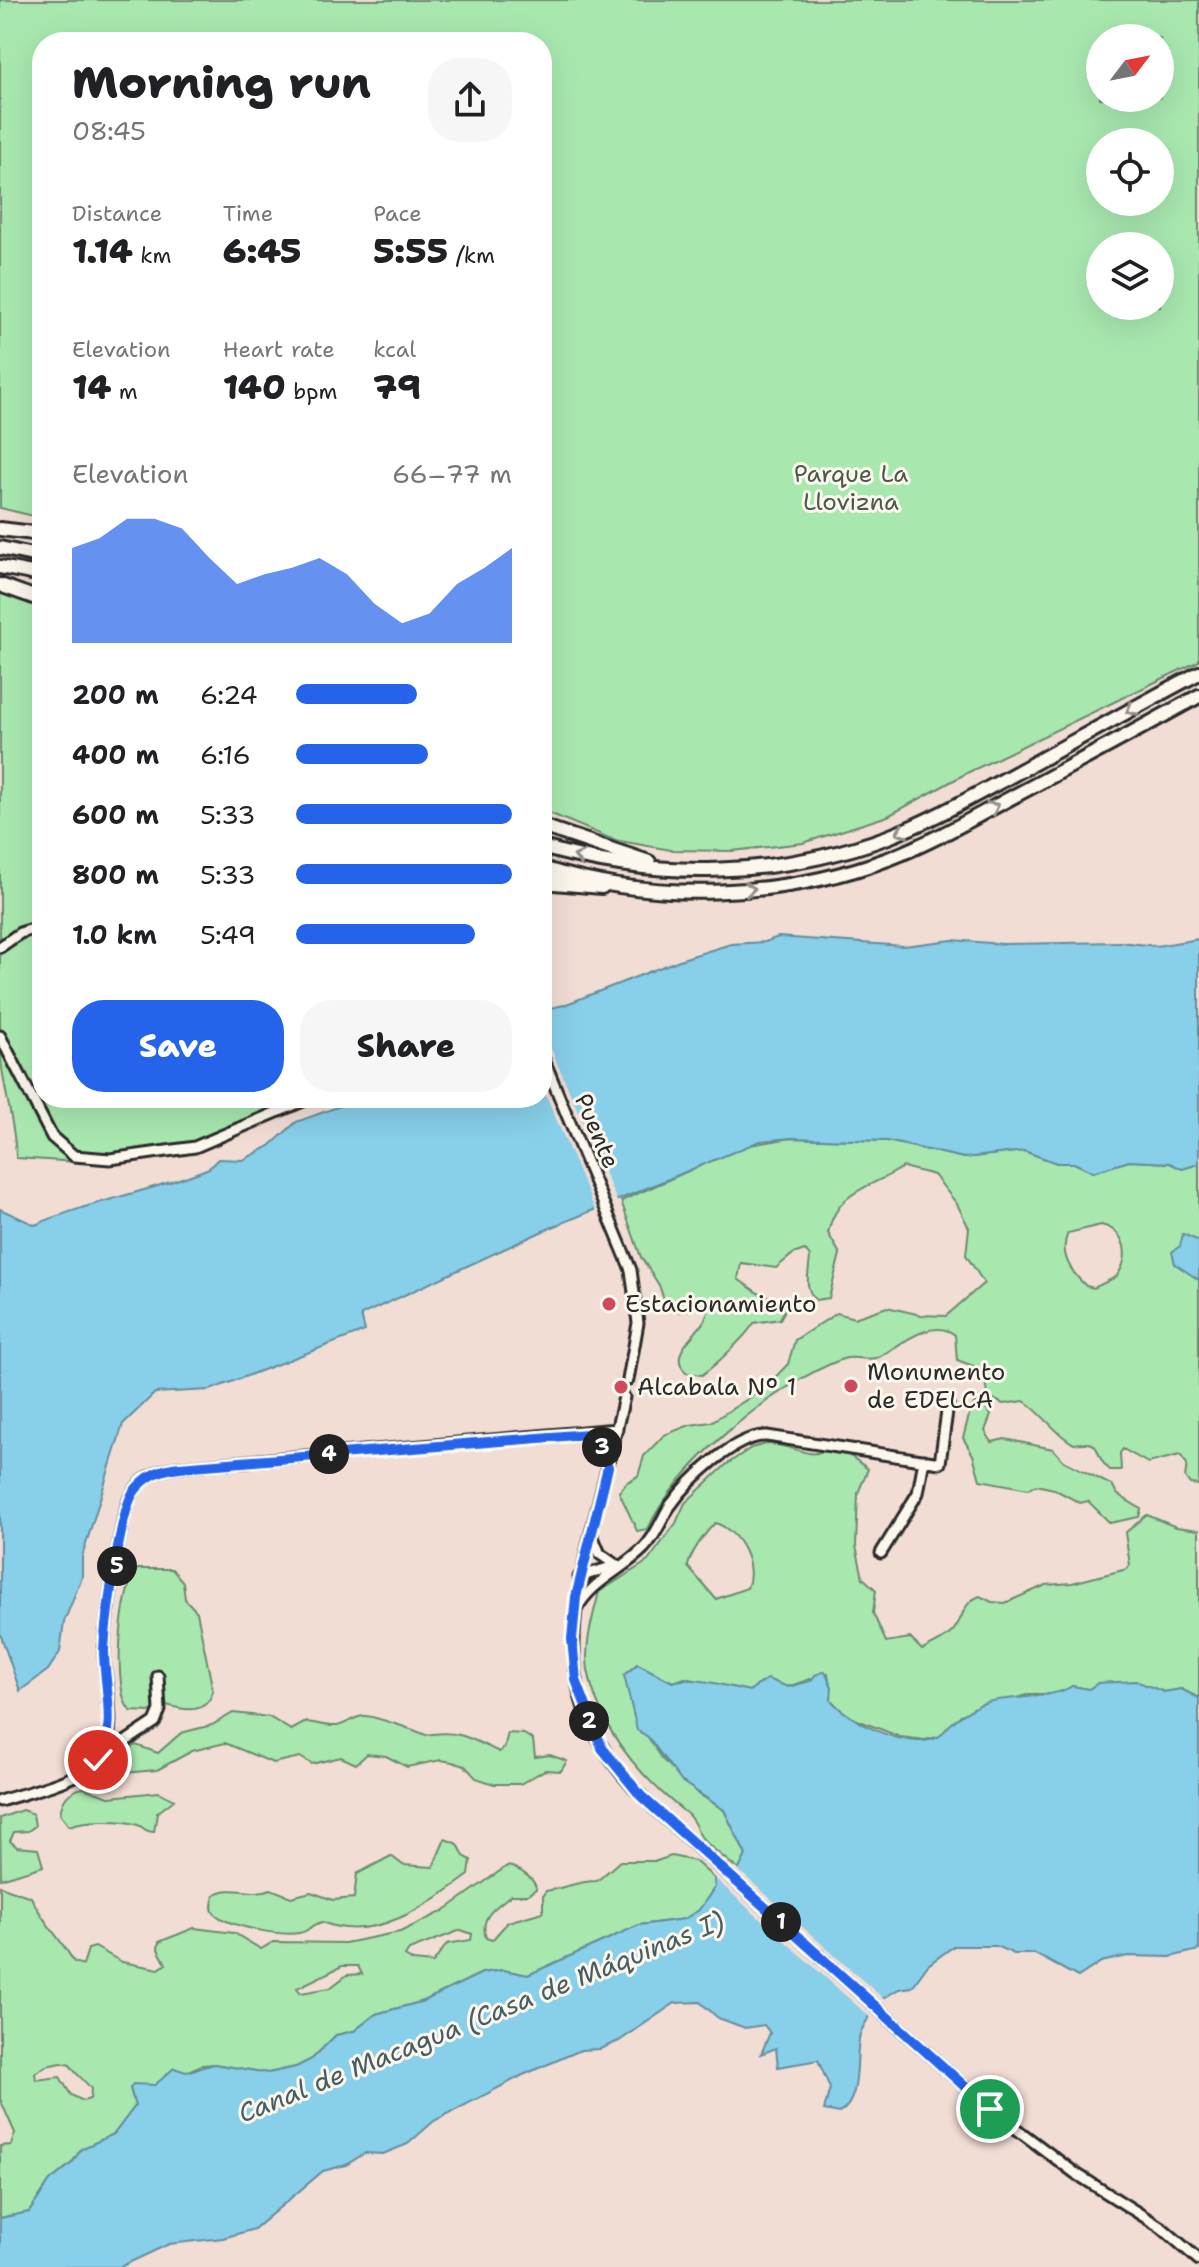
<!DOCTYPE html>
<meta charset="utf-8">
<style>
:root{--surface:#fff;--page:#f6f6f6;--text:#202124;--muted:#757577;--accent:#2563eb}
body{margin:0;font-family:"Shantell Sans",sans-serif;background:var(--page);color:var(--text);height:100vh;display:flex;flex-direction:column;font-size:30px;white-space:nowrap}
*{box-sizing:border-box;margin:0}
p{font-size:26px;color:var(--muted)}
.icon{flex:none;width:44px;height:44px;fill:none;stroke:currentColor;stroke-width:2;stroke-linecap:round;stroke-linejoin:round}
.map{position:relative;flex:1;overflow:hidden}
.panel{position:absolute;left:32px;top:32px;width:520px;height:1076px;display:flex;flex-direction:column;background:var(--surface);border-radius:32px;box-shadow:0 8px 32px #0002}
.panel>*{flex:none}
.needle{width:52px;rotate:58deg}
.fabs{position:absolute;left:1086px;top:24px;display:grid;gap:16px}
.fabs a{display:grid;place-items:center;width:88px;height:88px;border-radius:50%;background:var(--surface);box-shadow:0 8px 32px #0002;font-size:40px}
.pin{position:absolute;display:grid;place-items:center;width:68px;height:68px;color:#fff;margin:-34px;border:4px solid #fff;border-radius:50%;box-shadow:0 2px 8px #0007}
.km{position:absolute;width:40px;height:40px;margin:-20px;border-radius:50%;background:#222;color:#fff;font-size:22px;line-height:40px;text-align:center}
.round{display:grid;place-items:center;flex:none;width:84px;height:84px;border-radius:32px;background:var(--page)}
.summary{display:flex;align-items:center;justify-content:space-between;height:136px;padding:0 40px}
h1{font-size:44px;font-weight:800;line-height:60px}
.stats{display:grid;grid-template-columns:repeat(3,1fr);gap:12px;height:136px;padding:8px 40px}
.stats div{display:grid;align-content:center}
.stats b{font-size:34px;font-weight:800}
.stats small{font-size:22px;font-weight:400}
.stats p{font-size:22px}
.chart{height:224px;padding:16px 40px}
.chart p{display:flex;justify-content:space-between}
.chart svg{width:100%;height:144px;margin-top:8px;fill:var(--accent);opacity:.7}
.cta{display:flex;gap:16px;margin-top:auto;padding:16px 40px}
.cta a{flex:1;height:92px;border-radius:32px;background:var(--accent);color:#fff;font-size:32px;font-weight:800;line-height:92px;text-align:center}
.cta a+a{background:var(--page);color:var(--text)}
ul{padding:0 40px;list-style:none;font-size:26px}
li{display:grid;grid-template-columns:128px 96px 1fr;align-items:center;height:60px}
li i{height:20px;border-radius:10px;background:var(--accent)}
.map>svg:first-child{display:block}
</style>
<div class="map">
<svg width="1199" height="2267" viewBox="0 0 1199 2267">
<rect width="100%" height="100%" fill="#f2ddd5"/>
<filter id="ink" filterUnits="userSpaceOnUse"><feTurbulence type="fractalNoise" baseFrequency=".0125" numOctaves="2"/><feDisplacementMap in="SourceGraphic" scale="16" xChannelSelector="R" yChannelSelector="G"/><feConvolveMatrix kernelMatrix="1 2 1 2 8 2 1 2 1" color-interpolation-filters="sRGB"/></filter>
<g filter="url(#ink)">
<path fill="#a8e8af" stroke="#6a8a6d" stroke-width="2" fill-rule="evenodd" d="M 0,0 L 1199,0 L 1199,661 L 967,773 L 888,816 L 803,843 L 732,851 L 671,850 L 614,840 L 542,810 L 542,42 L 42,42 L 42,518 L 0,508 ZM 1100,38 L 1160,38 L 1160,98 L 1100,98 ZM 1100,142 L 1160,142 L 1160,202 L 1100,202 ZM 1100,246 L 1160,246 L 1160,306 L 1100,306 Z
M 0,589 L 42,606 L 42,922 L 18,929 L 0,941 Z
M 42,931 L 42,1098 L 303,1098 C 240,1125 139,1172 70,1150 L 57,1138 L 0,1028 L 0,954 L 27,935 Z
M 0,1043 L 52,1145 L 78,1162 L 16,1158 C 15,1118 0,1082 0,1043 Z
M 791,1138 L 887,1141 L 964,1158 L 1024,1151 L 1057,1163 L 1074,1163 L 1093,1172 L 1129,1161 L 1170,1163 L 1182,1169 L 1199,1164 L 1199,1241 L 1183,1235 L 1185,1268 L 1199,1280 L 1199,1485 L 1190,1484 L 1185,1477 L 1187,1464 L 1180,1455 L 1148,1463 L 1123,1449 L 1120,1453 L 1121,1470 L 1110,1470 C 1090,1454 1107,1439 1074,1444 C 1055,1434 1043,1413 1024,1401 L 1003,1404 L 987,1396 L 984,1370 L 957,1360 L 955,1335 C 932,1316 898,1347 879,1357 C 867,1362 855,1355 843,1359 C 776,1383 677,1464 648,1529 L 637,1531 L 619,1492 L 627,1482 L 638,1476 L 644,1456 L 664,1435 L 690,1425 L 711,1422 L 765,1388 L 788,1364 L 795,1340 L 837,1313 L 854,1318 L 887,1307 L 921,1315 L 946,1316 L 984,1283 L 966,1255 L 969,1228 L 957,1204 L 934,1175 L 903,1167 C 872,1188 837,1189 828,1233 L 840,1254 L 829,1298 L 816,1300 C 803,1288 809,1273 810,1257 L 805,1250 L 793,1254 L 776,1268 L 741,1263 L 738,1279 L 758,1293 L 783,1301 L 786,1308 L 780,1319 L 754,1323 C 746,1336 716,1365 702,1375 L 686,1373 C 665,1350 703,1334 708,1312 L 702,1306 L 680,1312 L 666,1306 L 659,1285 L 641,1257 L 621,1201 L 744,1146 ZM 1101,1225 C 1127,1231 1131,1258 1116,1277 L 1094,1288 L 1086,1286 C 1071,1272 1058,1254 1068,1233 Z
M 979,1398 L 991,1415 L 985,1431 L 992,1442 L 1005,1439 L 1053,1449 L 1064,1461 L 1113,1486 L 1117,1494 L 1141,1509 L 1139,1517 L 1110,1523 L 1088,1501 L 1080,1503 L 1054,1489 L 1036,1485 L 1028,1489 L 980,1480 L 973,1455 L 963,1438 L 971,1408 Z
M 766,1444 C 783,1444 793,1450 809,1453 C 817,1455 819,1451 827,1450 C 843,1448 856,1460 868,1469 L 858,1493 L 856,1546 L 863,1578 L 876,1590 L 873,1613 L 886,1642 L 910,1638 L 922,1650 C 932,1645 944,1640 952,1632 C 964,1619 961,1603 980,1596 L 992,1602 L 1005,1603 L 1046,1585 L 1072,1583 L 1127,1569 L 1130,1565 L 1125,1533 L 1147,1515 L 1176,1527 L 1199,1530 L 1199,1698 L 1181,1689 L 1164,1692 L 1136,1682 L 1098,1683 L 1089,1689 L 1072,1686 L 1060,1694 L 1030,1694 L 961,1715 L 941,1736 L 925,1740 L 900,1737 L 845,1715 L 831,1700 L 828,1673 L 787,1687 L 767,1679 L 749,1691 L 685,1678 L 673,1682 L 637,1664 L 624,1675 L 648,1737 L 662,1759 L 697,1793 L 724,1810 L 746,1855 L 739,1870 C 727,1860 713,1850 702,1838 C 696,1830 695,1820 686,1813 C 640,1777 599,1729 588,1670 C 584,1645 593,1616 599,1592 L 648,1561 L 676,1523 L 685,1503 L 727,1464 L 751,1448 ZM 715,1523 C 739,1530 757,1565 747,1588 L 716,1599 L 688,1567 C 689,1554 707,1531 715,1523 Z
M 138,1569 L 172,1569 L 183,1582 L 185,1599 L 197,1612 L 213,1691 C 206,1716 183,1710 163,1704 L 149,1712 L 131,1711 C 111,1696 120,1584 138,1569 Z
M 233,1713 L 269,1717 L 291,1730 L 306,1722 C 317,1723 327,1727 337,1726 C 348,1724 355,1715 366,1716 C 372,1716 419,1731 425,1735 C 459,1729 469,1738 499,1752 L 504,1748 L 508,1733 L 524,1734 L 533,1740 L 535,1757 L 550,1755 L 567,1761 L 561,1771 L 545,1770 L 520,1784 L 494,1784 L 476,1778 L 465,1766 L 452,1762 L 441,1760 L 407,1767 L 386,1756 L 367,1754 L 356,1764 L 341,1757 L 312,1764 L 300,1757 L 273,1763 L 225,1743 L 192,1751 L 157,1770 L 112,1774 L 101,1769 C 107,1758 126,1752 136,1745 L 158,1753 L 181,1733 L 212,1725 Z
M 83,1788 L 109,1797 L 159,1792 L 174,1800 L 157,1813 L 154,1832 C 145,1832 145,1828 138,1825 C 122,1819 83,1820 69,1826 L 60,1814 C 62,1800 68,1791 83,1788 Z
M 22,1810 L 33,1814 L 35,1826 L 28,1831 L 14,1832 L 10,1841 L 17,1847 L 38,1849 L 43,1866 L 1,1879 L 0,1818 Z
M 445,1839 L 458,1844 L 464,1856 L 471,1860 L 469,1875 C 428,1905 373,1944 322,1922 C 313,1924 308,1932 299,1933 C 281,1936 228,1927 214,1913 C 210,1908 213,1901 214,1895 C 233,1883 250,1898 271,1889 L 291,1897 L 311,1892 L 333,1900 L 354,1898 L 357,1874 L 391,1856 L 403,1865 L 433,1867 Z
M 671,1856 L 695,1861 L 714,1878 L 715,1887 L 699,1910 L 685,1919 L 639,1925 L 528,1975 L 503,1970 L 482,1973 L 424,2001 L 376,2014 L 354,2031 L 336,2035 L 312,2059 L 296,2067 L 268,2073 L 214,2064 L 202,2065 L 155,2085 L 130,2088 L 135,2106 L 114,2134 L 81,2149 L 72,2163 L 50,2181 L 29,2212 L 0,2218 L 0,2146 L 11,2145 L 15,2133 L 0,2099 L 0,1886 L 31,1897 C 42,1921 61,1939 74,1962 L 83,1965 L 88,1949 L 95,1947 L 122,1962 L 159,1969 L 166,1964 L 158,1949 L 159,1942 L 194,1928 L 234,1933 L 261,1949 L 273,1942 L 345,1943 L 400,1932 L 442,1912 L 507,1866 C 517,1867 536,1879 536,1889 L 527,1895 L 511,1895 C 496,1907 479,1916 486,1938 L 492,1940 L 508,1922 L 543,1912 L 543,1895 L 546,1891 C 564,1888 579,1881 597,1881 L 620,1861 L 657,1861 ZM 461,1930 L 472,1934 L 471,1940 L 447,1944 L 433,1963 L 413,1961 L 405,1956 L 409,1950 ZM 342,1966 L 358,1966 L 362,1974 L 347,1975 L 330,1988 L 301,1993 L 297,1988 ZM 61,2063 L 70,2065 C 76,2075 85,2080 91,2089 L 90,2099 L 83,2101 L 71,2095 L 60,2077 L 36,2080 L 35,2073 L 46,2066 Z"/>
<path fill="#88cfe9" stroke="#638d9d" stroke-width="2" d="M 778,937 L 904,946 L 952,940 L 1003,944 L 1120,942 L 1156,946 L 1199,939 L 1199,1164 L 1182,1169 L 1170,1163 L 1129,1161 L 1093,1172 L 1074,1163 L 1057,1163 L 1024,1151 L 964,1158 L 887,1141 L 791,1138 L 760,1141 L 543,1231 L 361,1315 L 365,1331 L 210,1390 L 155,1393 L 123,1424 L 82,1557 L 82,1577 L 64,1622 L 60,1652 L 48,1670 L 20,1691 L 0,1633 L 0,1209 L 35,1225 C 90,1201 152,1192 209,1168 L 218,1159 L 243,1160 L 270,1146 L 296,1122 L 362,1098 L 542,1098 L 542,1010 L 564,1005 L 682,959 L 731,944 L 765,942 Z
M 1183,1234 L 1199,1241 L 1199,1280 L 1175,1264 L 1172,1252 L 1180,1246 Z
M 638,1664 L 672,1682 C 693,1675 728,1687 749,1691 L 767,1679 L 788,1687 L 811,1681 L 815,1675 L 825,1671 L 832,1687 L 831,1700 C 851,1723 908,1751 938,1737 C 943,1734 946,1728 951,1724 C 959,1716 977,1705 987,1702 C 1012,1696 1053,1699 1072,1686 L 1089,1689 L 1098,1683 L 1136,1681 L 1164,1692 L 1181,1689 L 1199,1698 L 1199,1950 L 1170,1957 L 1128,1956 L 1101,1962 L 1078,1977 L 1035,1954 L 1014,1954 L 996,1946 L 954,1946 L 928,1965 L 912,1987 L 899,1989 L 872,2005 C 871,2018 864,2023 860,2034 C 854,2057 863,2100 839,2113 L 824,2110 L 830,2088 L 818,2060 L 778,2067 L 776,2048 L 761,2054 L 770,2033 L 764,2025 L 745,2028 L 718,2018 L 700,2002 L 675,2003 L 619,2041 L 600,2049 L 581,2050 L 523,2075 L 434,2121 L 408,2144 L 383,2154 L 365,2153 L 346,2165 L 323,2171 L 254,2229 L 223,2238 L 169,2244 L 120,2267 L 0,2267 L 0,2218 L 29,2212 L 50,2181 L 72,2163 L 81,2149 L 114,2134 L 135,2106 L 130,2088 L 133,2084 L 155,2085 L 174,2068 L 186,2072 L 214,2064 L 268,2073 L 296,2067 L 312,2059 L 336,2035 L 354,2031 L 376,2014 L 424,2001 L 482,1973 L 503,1970 L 528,1975 L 639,1925 L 684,1919 L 699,1910 L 715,1887 L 714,1878 L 737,1873 L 746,1855 L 724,1810 L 681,1781 L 648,1737 L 637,1730 L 624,1675 Z"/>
<path fill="#f2ddd5" d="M 542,1028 L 619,1206 L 597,1214 L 542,1086 Z
M 736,1868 L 886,2001 L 876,2007 L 874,2021 L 711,1875 Z"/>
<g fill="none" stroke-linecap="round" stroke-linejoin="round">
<g stroke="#2b2b2b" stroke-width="15">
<path id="street" d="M 0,947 L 20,933 L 42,926
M 0,1036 L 52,1137 L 74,1156 L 110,1159 L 195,1147 L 310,1098
M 542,1055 L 631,1270 L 638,1323 L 628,1380
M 624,1397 C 615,1437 605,1477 595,1517 C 564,1638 555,1717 655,1809 L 990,2109 L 1075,2173 L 1162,2228 L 1199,2260
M 583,1433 L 601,1444 L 607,1462
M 592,1535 L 600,1554 L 616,1565
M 881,1553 L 918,1493 L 924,1460
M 579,1577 L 618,1565
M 576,1610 C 591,1581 623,1570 644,1548 C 656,1536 661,1520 670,1506 C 688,1481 735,1434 767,1436 L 940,1463 L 948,1404
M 101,1758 L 155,1722 L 160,1710 L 158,1676
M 0,1801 C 27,1792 84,1780 100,1757 C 119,1731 105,1685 104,1655 C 104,1629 120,1519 130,1498 C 140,1478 159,1469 180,1467 L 617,1429"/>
</g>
<g stroke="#2b2b2b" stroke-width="18">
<path id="secondary" d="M 0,529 L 42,534
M 0,548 L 42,557
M 0,567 L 42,575
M 0,585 L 42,600
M 542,826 L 649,862
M 542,847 C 655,880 777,878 888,837 C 930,821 968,799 1007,778 C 1071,743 1135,707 1199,673
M 542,868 C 651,903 781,899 888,859 C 933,842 975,817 1018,794 C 1079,762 1139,729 1199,696
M 542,882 L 602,887"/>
</g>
<use href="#street" stroke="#fbf7ec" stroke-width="9"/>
<use href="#secondary" stroke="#fbf7ec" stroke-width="12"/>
</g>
<defs><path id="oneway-chevron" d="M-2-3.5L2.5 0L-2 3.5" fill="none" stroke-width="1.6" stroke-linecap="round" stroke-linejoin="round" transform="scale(2)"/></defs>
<g stroke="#93918c">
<use href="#oneway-chevron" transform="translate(1131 710) rotate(151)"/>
<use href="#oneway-chevron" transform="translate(994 807) rotate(-28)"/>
<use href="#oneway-chevron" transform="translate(901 832) rotate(158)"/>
<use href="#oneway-chevron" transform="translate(579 857) rotate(-166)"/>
<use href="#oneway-chevron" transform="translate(750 889) rotate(-6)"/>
</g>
</g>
<g fill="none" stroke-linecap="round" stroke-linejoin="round" filter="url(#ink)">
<g stroke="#fff" stroke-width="16">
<path id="route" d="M 98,1760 C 118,1728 104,1687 104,1651 C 105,1624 120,1514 133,1493 C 145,1476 160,1469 180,1467 L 588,1434 L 601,1444 L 608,1467 L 576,1597 L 572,1639 L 576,1680 L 602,1748 L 641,1796 L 990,2109"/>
</g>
<use href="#route" stroke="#2563eb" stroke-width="10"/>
</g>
<g fill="#d1495b" stroke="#fbf7ec" stroke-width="3">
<circle cx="609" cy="1304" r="8"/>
<circle cx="851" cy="1386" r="8"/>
<circle cx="621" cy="1387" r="8"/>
</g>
<g text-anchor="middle" stroke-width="6" stroke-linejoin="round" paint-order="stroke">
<g font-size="24" fill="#4a5a4c" stroke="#fbf7ec">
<text x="851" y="482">Parque La<tspan x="851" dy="28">Llovizna</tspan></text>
</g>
<g font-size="24" fill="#2b2b2b" stroke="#fbf7ec">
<text transform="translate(597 1131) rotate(67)" y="8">Puente</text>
</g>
<g font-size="24" fill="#2b2b2b" stroke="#fbf7ec" text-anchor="start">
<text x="625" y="1312">Estacionamiento</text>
<text x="867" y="1380">Monumento<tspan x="867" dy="28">de EDELCA</tspan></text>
<text x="637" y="1395">Alcabala Nº 1</text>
</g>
<g font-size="26" font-style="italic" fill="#475c64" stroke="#fbf7ec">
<text transform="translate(481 2017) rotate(-22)" y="9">Canal de Macagua (Casa de Máquinas I)</text>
</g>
</g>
</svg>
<div class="fabs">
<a><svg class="needle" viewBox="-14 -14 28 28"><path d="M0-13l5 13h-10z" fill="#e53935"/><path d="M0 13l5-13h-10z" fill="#757577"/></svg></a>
<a><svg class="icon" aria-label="locate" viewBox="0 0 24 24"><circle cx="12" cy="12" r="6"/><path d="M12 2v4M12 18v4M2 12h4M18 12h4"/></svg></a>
<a><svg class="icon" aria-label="layers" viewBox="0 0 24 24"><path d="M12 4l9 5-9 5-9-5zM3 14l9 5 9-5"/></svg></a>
</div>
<div class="pin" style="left:990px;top:2109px;background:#1e9e55"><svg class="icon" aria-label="arrive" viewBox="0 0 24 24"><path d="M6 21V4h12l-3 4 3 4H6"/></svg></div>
<div class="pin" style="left:98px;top:1760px;background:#d93025"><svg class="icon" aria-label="check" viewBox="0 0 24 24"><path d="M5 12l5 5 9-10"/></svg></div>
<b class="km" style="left:781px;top:1922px">1</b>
<b class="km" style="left:589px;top:1721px">2</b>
<b class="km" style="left:602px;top:1447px">3</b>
<b class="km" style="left:329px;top:1454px">4</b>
<b class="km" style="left:117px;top:1566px">5</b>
<section class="panel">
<div class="summary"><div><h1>Morning run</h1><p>08:45</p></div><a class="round"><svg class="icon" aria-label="share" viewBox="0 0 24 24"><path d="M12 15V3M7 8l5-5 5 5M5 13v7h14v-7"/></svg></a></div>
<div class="stats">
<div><p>Distance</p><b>1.14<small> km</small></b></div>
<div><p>Time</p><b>6:45</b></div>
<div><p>Pace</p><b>5:55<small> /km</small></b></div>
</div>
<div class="stats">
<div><p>Elevation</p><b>14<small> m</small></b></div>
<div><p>Heart rate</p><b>140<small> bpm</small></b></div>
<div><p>kcal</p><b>79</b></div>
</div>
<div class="chart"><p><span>Elevation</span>66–77 m</p>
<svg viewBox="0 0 160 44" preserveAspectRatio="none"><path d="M0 44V15L10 12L20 6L30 6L40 9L50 18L60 26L70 23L80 21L90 18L100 23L110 32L120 38L130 35L140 26L150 21L160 15V44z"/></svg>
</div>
<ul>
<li><b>200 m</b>6:24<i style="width:56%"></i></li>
<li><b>400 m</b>6:16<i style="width:61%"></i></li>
<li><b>600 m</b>5:33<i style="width:100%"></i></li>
<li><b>800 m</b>5:33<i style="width:100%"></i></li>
<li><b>1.0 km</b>5:49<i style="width:83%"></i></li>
</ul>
<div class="cta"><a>Save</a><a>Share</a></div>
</section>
</div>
